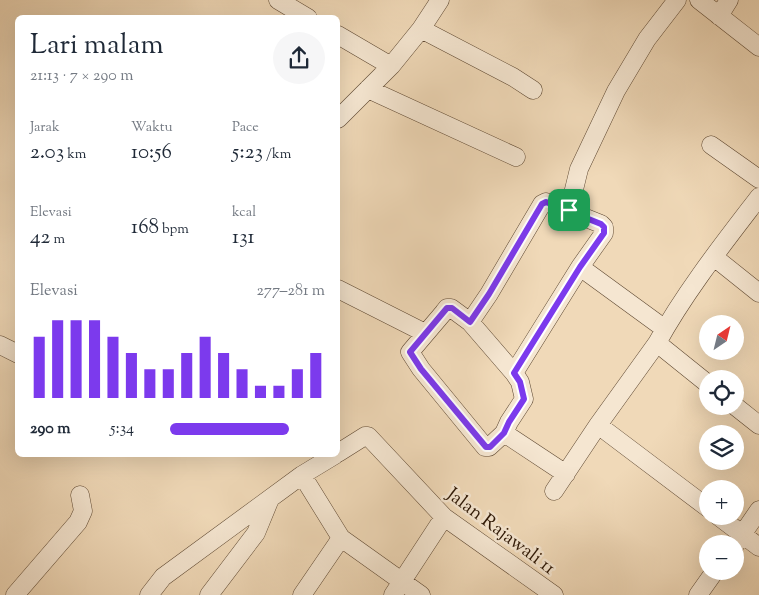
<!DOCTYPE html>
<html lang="id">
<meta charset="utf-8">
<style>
:root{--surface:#fff;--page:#f6f6f7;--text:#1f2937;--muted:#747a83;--accent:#7c3aed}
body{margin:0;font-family:"Sorts Mill Goudy",serif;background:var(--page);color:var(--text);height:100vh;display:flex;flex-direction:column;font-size:19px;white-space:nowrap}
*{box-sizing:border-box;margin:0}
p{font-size:16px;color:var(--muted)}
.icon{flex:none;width:28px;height:28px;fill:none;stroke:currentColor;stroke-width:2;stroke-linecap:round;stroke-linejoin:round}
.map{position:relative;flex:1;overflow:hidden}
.details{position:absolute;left:15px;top:15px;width:325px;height:442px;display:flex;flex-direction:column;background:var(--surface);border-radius:8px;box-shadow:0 5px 20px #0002}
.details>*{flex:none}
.needle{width:32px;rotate:35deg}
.tools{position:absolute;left:699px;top:315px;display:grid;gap:10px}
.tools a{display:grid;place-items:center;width:45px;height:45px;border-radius:50%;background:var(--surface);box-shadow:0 5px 20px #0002;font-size:25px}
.pin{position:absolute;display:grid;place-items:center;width:42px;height:42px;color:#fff;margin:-21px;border-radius:10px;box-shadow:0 2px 8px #0006}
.round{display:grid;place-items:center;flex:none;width:52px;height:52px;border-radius:26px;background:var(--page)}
.head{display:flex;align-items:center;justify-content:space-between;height:85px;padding:0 15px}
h1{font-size:28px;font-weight:600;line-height:38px}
.figures{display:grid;grid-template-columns:repeat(3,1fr);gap:8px;height:85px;padding:5px 15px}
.figures div{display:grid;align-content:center}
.figures b{font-size:21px;font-weight:600}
.figures small{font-size:14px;font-weight:400}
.figures p{font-size:14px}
.chart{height:140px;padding:10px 15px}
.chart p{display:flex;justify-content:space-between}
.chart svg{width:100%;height:90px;margin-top:5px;stroke:var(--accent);stroke-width:6}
ul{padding:0 15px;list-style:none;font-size:16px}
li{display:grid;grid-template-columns:80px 60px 1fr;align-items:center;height:38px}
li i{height:12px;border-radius:6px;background:var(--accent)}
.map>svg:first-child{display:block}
</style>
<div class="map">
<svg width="759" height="595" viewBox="0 0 759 595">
<rect width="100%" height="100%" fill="#f0d9b8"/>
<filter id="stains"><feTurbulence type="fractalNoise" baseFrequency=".004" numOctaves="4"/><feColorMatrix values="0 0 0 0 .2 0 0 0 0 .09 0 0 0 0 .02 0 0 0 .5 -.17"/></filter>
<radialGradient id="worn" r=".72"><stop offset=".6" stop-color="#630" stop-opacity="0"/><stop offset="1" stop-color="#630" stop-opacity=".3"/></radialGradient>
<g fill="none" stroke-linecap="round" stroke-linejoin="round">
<g stroke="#5d4731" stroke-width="19">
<path id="street" d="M 278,0 L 308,18
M 699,0 L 759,47
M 719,16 L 729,0
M 421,29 L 513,77 L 533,90
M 338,35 L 391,66
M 368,89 L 516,157
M 338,119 L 391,66 L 421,29 L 440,0
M 711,145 L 759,179
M 569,210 L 579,169 L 616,91 L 647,39 L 677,0
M 714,257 L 759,293
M 338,289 L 425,333
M 470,322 L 489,294 L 542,204 L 546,202 L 601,224 L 604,227 L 604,233 L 580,267
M 657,343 L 708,384
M 0,345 L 18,354
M 735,406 L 759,425
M 598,425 L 708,508
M 504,433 L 509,422 L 524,399 L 520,382 L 514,373
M 338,453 L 365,436 L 368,436 L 444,517 L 554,595
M 566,474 L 504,433 L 489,447 L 485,447 L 421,369 L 410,352 L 444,312 L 447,308 L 451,308 L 470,322 L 514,373 L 580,267 L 665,329
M 302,475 L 341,538 L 421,595
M 554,491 L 598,425 L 657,343 C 685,292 723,244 759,197
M 718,516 L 759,547
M 735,545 L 759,510
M 15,595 L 78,522 L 83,511 L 80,495
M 149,595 L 163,577 L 302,475 L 335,455
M 209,595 L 256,533 L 270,499
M 302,595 L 341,538
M 393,595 L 444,517
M 698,595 L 715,571"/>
</g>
<use href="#street" stroke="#f5e6d1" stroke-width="18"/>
</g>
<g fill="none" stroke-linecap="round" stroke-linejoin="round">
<g stroke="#fff" stroke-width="10">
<path id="route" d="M 546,202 L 601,224 L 604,227 L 604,233 L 580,267 L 514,373 L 520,382 L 524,399 L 509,422 L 504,433 L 490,447 L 486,447 L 421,369 L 410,352 L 447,308 L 452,308 L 470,322 L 489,294 L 542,204 Z"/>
</g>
<use href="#route" stroke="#7c3aed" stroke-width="6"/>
</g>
<g text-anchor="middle" stroke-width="5" stroke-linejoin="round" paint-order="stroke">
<g font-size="19" fill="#2c1604" stroke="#f5e6d1">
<text transform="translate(502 530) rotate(37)" y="7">Jalan Rajawali 11</text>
</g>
</g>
<rect width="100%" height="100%" filter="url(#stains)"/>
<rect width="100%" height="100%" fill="url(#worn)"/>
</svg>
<div class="tools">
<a><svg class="needle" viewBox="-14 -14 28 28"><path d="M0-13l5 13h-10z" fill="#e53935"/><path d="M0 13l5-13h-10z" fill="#747a83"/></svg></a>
<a><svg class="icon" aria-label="locate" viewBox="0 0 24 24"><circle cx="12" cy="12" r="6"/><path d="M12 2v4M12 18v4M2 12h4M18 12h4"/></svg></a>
<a><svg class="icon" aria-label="layers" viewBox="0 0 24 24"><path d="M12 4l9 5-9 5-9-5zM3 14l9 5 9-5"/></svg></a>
<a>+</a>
<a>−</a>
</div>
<div class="pin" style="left:569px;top:210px;background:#1e9e55"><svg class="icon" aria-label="arrive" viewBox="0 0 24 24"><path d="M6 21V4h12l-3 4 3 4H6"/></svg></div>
<section class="details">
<div class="head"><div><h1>Lari malam</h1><p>21:13 · 7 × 290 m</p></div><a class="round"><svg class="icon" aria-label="share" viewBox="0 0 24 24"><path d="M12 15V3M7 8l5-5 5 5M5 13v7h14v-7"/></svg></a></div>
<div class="figures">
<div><p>Jarak</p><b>2.03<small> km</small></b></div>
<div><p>Waktu</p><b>10:56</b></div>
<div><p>Pace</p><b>5:23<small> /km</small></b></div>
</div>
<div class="figures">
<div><p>Elevasi</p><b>42<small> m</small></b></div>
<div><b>168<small> bpm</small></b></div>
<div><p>kcal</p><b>131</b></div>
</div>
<div class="chart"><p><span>Elevasi</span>277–281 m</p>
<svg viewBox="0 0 160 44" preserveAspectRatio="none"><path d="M5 44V14M15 44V6M25 44V6M35 44V6M45 44V14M55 44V22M65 44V30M75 44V30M85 44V22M95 44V14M105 44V22M115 44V30M125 44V38M135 44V38M145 44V30M155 44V22"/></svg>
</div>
<ul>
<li><b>290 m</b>5:34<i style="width:77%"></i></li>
</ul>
</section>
</div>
